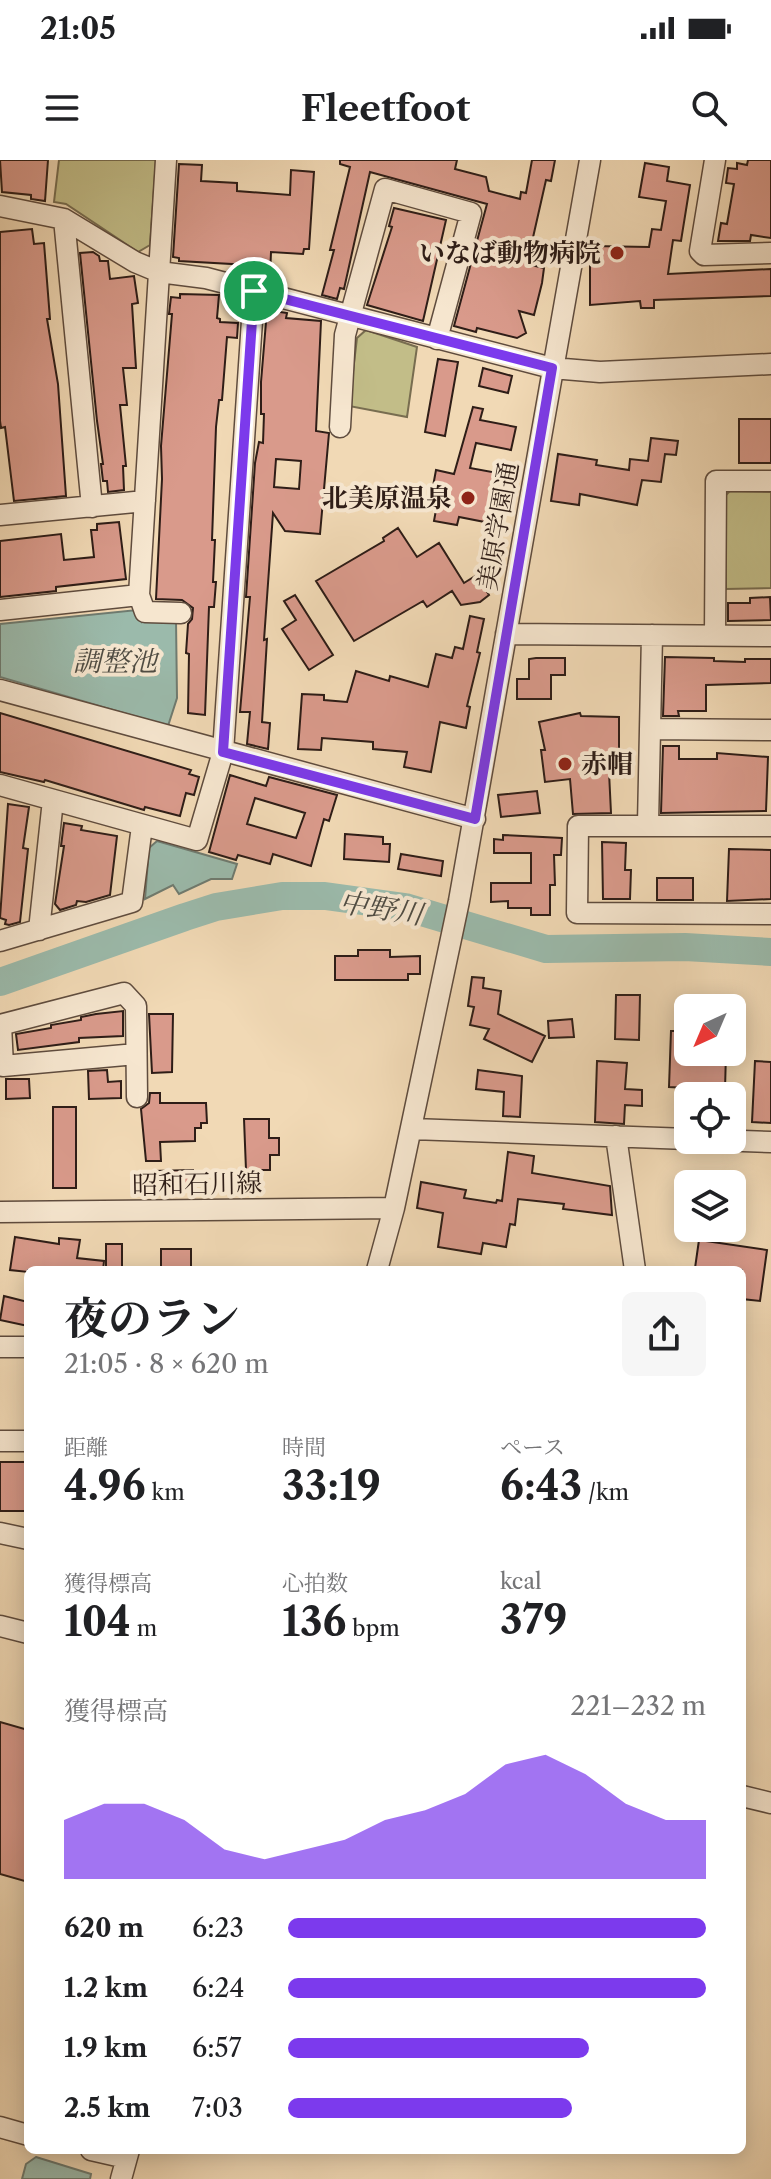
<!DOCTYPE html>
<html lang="ja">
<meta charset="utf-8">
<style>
:root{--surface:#fff;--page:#f6f6f6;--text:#202124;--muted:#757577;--accent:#7c3aed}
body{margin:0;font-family:"Libre Caslon Text","Noto Serif JP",serif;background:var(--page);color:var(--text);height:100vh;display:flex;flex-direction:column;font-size:30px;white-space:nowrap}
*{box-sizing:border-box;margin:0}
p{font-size:26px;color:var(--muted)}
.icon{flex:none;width:44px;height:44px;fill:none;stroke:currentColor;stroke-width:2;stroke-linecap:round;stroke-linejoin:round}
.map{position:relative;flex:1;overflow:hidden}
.sheet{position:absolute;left:24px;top:1106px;width:722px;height:888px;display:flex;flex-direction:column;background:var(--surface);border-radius:12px;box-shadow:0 4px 20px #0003}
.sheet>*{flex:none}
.needle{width:52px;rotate:224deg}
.fabs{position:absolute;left:674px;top:834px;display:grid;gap:16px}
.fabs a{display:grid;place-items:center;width:72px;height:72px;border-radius:12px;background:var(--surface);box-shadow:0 4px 20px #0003;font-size:40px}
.pin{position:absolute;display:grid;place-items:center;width:68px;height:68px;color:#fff;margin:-34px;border:4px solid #fff;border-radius:50%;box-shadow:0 2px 8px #0007}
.round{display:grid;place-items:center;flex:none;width:84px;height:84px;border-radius:12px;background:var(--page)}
.head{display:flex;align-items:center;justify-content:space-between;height:136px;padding:0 40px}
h1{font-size:44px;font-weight:700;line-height:60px}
.figures{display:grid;grid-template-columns:repeat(3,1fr);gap:12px;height:136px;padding:8px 40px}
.figures div{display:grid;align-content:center}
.figures b{font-size:40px;font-weight:700}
.figures small{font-size:22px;font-weight:400}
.figures p{font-size:22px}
.chart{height:224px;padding:16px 40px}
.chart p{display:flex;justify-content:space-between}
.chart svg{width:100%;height:144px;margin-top:8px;fill:var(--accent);opacity:.7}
ul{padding:0 40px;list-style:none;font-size:26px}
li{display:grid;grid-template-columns:128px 96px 1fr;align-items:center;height:60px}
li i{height:20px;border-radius:10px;background:var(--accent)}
.status{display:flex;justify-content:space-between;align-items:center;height:56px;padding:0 40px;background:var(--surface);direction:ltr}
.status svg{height:22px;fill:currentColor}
header{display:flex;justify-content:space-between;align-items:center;height:104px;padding:0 40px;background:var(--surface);font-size:36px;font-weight:700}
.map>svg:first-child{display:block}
</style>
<div class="status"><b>21:05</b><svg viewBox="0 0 49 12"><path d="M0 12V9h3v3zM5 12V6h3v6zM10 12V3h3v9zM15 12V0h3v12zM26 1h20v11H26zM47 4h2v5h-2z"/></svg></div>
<header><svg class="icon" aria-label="menu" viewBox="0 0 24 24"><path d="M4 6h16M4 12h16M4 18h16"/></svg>Fleetfoot<svg class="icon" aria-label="search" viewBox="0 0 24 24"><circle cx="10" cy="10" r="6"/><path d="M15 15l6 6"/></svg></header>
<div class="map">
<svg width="771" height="2019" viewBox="0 0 771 2019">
<rect width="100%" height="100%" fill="#f1d9b5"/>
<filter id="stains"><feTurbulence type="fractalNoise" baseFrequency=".0025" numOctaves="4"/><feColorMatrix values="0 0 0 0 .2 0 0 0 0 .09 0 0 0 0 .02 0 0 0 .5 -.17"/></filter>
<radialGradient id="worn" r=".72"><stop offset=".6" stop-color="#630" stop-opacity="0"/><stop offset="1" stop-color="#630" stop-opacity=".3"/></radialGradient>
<path fill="#c2bd88" stroke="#786d50" stroke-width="2" d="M 59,0 L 156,0 L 150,85 L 138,92 L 66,44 L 54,42 Z
M 366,170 L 417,187 L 407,257 L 349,246 L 357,178 Z
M 730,331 L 771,332 L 771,428 L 726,429 L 724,337 Z"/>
<path fill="#9bbaab" stroke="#6f7b70" stroke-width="2" d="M 137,450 L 142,462 L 146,458 L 176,460 L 177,538 L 168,566 L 0,517 L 0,464 Z
M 157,681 L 237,704 L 232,719 L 211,719 L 179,734 L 173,725 L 145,739 L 149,688 Z
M 36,1997 L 91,2014 L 90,2019 L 22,2019 L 26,2004 Z"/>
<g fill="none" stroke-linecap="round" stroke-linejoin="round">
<path stroke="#9bbaab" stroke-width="28" d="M 0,822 L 185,757 L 216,747 L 282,736 L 325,736 L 405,747 L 546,789 L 685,787 L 771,792"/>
</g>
<path fill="#d99a8b" stroke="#2e1d17" stroke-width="2" fill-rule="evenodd" d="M 0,0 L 48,0 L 45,41 L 31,39 L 31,35 L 2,32 Z
M 340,0 L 457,0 L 455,9 L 486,17 L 489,31 L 520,39 L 521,32 L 526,33 L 532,0 L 555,0 L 551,21 L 546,20 L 527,104 L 544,108 L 542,123 L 534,155 L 519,151 L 526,173 L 517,178 L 477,168 L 476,172 L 454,166 L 487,44 L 370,12 L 344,129 L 340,128 L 337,139 L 322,135 L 334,90 L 330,90 L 350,7 L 340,4 Z
M 748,0 L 771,0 L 771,78 L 751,75 L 750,81 L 718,81 L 721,63 L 727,64 L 734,24 L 726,23 L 728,8 L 737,9 L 737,3 L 747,5 Z
M 645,3 L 669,7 L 667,21 L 690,25 L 681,81 L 673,80 L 668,114 L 771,109 L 771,136 L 654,140 L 654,148 L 641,148 L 640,141 L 590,145 L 590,99 L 593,99 L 593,86 L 649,87 L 652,69 L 661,70 L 666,41 L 639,37 Z
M 179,4 L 202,5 L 201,21 L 237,23 L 237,31 L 290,35 L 291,10 L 314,12 L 309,89 L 304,89 L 303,94 L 271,92 L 270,116 L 248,114 L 249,105 L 179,101 L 179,98 L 173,97 Z
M 394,48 L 446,60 L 423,161 L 367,145 L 392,67 L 389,66 Z
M 32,69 L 34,84 L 44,83 L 50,159 L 47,159 L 58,224 L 66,336 L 14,341 L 5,267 L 1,268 L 0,261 L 0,72 Z
M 93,92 L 99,96 L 100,101 L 108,101 L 110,119 L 134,116 L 138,143 L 132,144 L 136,208 L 123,208 L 127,245 L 120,245 L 126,306 L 123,306 L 124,330 L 108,332 L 107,321 L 103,321 L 101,304 L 103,304 L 97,261 L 80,93 Z
M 180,134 L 219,135 L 217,158 L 220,159 L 220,162 L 238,163 L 237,178 L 227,177 L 222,240 L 219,240 L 216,267 L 212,380 L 215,380 L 213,422 L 216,422 L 214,447 L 209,447 L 205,555 L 188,553 L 189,494 L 186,493 L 188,464 L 192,459 L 193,448 L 182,440 L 156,439 L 162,319 L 161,286 L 172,154 L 169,154 L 171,137 L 180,138 Z
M 267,150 L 287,153 L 286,158 L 321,161 L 316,271 L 329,273 L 320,374 L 285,371 L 273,353 L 264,480 L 267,479 L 262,562 L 270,563 L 268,589 L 247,584 L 250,552 L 240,552 L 250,437 L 246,437 L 255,303 L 259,282 L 263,283 L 264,254 L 261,254 L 261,222 ZM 276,299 L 301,301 L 299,329 L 274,327 Z
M 438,199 L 458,202 L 445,276 L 425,272 Z
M 483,208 L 512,216 L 508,233 L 479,226 Z
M 473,247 L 483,249 L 480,260 L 516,267 L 511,290 L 476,283 L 470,308 L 503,314 L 502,326 L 508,327 L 503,355 L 497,354 L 495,364 L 459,357 L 457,365 L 434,361 L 436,350 L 429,348 L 436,310 L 454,314 Z
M 739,259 L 771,259 L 771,303 L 739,303 Z
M 651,278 L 678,281 L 676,295 L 665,294 L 661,322 L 642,320 L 637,345 L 580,334 L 579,345 L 551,341 L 558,294 L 597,300 L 596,305 L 629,310 L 630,299 L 648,301 Z
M 119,362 L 126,419 L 56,427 L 56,431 L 0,437 L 0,381 L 61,374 L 64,400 L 94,397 L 91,370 L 97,370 L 97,364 Z
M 398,368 L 417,397 L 439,383 L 464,423 L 477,415 L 489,435 L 480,442 L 461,445 L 452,431 L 427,447 L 423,441 L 354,481 L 316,421 L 384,381 L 383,378 Z
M 295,435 L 333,495 L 309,510 L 282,469 L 296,460 L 284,441 Z
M 770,437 L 771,460 L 728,461 L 728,443 L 750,443 L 750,438 Z
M 470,456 L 484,459 L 477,492 L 480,493 L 467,546 L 470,547 L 466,568 L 440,562 L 431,612 L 404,607 L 407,592 L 373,589 L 373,582 L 322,578 L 321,590 L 298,589 L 302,534 L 324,535 L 324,540 L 347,542 L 356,511 L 389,521 L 390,516 L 428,527 L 436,494 L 452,498 L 455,487 L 463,489 Z
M 665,497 L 714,498 L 714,501 L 745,502 L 745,499 L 771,499 L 771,523 L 706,525 L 706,551 L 678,551 L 679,556 L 663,556 Z
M 536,498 L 565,498 L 565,515 L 551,515 L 551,539 L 517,539 L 517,519 L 529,519 L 529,499 Z
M 0,553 L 191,610 L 189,614 L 199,617 L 194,635 L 186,633 L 180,656 L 145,647 L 144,650 L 45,620 L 44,622 L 0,612 Z
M 580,553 L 581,556 L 619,557 L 619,612 L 609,612 L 611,653 L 573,654 L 570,619 L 545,622 L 541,590 L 545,590 L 539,562 Z
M 663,586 L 679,586 L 679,599 L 717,599 L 717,593 L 768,597 L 766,651 L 661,653 Z
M 230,615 L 266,626 L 269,617 L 337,635 L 329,661 L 324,659 L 311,706 L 273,694 L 270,704 L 238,695 L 236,700 L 209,692 ZM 255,638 L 305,653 L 296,678 L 247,664 Z
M 537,631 L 540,653 L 501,657 L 498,635 Z
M 8,644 L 29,647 L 23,688 L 28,689 L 20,762 L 9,765 L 5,764 L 6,760 L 0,758 Z
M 64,663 L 82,666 L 81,670 L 117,676 L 110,735 L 86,742 L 77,741 L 76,745 L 60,750 L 55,744 L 64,686 L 61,686 Z
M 345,674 L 383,677 L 383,684 L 390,684 L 389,702 L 344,699 Z
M 503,675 L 562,678 L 561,695 L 554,695 L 555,725 L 550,725 L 550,755 L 531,755 L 531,748 L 508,748 L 508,741 L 491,742 L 491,723 L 531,723 L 531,693 L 494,693 L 494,679 L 503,680 Z
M 602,682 L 626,683 L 625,710 L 631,710 L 630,739 L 603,739 Z
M 729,689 L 771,690 L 771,739 L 727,741 Z
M 401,694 L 443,701 L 441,716 L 398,709 Z
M 657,718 L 693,718 L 693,740 L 657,740 Z
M 358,790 L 390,790 L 390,797 L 420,796 L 420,814 L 408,814 L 408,820 L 335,820 L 335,796 L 358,796 Z
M 472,817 L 484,818 L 483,828 L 501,831 L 498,854 L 545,876 L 532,902 L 484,879 L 489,869 L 470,865 L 474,847 L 468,846 Z
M 616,835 L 640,835 L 639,880 L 615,879 Z
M 123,851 L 123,876 L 79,878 L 79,882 L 18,890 L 16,874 L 51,868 L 51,865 L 81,860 L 81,857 L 96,854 Z
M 149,854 L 173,854 L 172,912 L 152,913 Z
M 572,859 L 574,877 L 549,878 L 548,861 Z
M 671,871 L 688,871 L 688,892 L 726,892 L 725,930 L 669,927 Z
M 597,901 L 627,903 L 625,929 L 642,930 L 642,946 L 625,945 L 624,964 L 595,962 Z
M 755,901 L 771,902 L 771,963 L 752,962 Z
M 107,910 L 108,922 L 121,921 L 121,938 L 89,939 L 88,911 Z
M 478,910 L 522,916 L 520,957 L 503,956 L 504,932 L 476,929 Z
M 6,919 L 29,919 L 30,938 L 6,939 Z
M 150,933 L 160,933 L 160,943 L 206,943 L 207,963 L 201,963 L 201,968 L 195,968 L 195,981 L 160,982 L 161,1001 L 146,1001 L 141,949 L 149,943 Z
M 53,947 L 76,947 L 76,1028 L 53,1028 Z
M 244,959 L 269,959 L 269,978 L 279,978 L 279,995 L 270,995 L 270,1010 L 246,1010 Z
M 508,992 L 534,996 L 532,1013 L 610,1026 L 612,1055 L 563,1049 L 564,1044 L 518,1039 L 515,1065 L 510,1064 L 506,1087 L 483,1083 L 481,1094 L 438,1087 L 443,1053 L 417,1048 L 421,1022 L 466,1030 L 464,1038 L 496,1043 L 497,1040 L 502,1041 Z
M 193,1010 L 193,1025 L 188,1025 L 188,1030 L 153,1028 L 153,1011 Z
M 15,1077 L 59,1084 L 59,1078 L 80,1080 L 77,1098 L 104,1101 L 103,1110 L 28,1110 L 28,1112 L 10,1110 Z
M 699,1080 L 767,1090 L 760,1141 L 742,1139 L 742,1110 L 695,1108 Z
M 106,1084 L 122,1084 L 122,1110 L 106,1110 Z
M 161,1089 L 191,1089 L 191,1110 L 161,1110 Z
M 4,1136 L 28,1142 L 28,1166 L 0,1160 Z
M 0,1302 L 28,1302 L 28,1351 L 0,1351 Z
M 0,1562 L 28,1570 L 28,1722 L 0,1714 Z"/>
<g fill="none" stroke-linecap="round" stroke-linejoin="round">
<g stroke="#5f4c3e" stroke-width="23">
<path id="minor" d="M 715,0 L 700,91 L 704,95 L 771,93
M 0,46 L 64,59 L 135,102 L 159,112 L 206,118 L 552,208 L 600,212 L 771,204
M 64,59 L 92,347
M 340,267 L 345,175 L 385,29 L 471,53 L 437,179
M 0,355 L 145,341
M 139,435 L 145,452 L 181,453
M 0,450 L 139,435 L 166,0
M 506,474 L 771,476
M 715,475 L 716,321 L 771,321
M 0,530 L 475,659
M 650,569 L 771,570
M 0,625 L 197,680 L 223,592 L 254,131
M 648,664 L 652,475
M 771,666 L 578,666 L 577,753 L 771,754
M 39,770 L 53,640
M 0,781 L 132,742 L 142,666
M 0,865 L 124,833 L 136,846 L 137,937
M 1,865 L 3,906 L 136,894
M 412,969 L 688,979
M 616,976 L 635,1110
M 715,980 L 771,982
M 0,1052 L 394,1048
M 377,1110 L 394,1048 L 459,741 L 590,0
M 0,1187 L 28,1187
M 0,1281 L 28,1281
M 0,1373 L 28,1379
M 0,1466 L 28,1473
M 742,1636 L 771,1643
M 0,1967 L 28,1975
M 91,1990 L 126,1998
M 121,2019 L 129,1990"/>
</g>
<use href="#minor" stroke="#f6e6cf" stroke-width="20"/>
</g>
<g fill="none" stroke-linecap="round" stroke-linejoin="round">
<g stroke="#fff" stroke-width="16">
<path id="route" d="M 254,131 L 552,208 L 475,659 L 223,592 Z"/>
</g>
<use href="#route" stroke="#7c3aed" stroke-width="10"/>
</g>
<g fill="#8f2418" stroke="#f6e6cf" stroke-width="3">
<circle cx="617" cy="93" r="8"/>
<circle cx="468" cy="338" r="8"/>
<circle cx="565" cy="604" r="8"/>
</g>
<g text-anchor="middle" stroke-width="8" stroke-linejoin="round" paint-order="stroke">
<g font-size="26" font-weight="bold" fill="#2e1d17" stroke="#f6e6cf" text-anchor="end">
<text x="601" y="102">いなば動物病院</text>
<text x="452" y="347">北美原温泉</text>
<text x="581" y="613" text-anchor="start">赤帽</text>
</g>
<g font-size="26" fill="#2e1d17" stroke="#f6e6cf">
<text transform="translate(498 366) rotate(-80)" y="9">美原学園通</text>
<text transform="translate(197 1024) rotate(-1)" y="9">昭和石川線</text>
</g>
<g font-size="28" font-style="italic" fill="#4f4c43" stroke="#f6e6cf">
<text x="115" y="511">調整池</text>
<text transform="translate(381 748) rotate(9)" y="10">中野川</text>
</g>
</g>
<rect width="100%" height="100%" filter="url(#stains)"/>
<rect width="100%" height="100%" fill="url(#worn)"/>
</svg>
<div class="fabs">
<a><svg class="needle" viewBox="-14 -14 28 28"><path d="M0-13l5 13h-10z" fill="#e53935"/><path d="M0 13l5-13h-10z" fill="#757577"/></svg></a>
<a><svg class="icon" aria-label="locate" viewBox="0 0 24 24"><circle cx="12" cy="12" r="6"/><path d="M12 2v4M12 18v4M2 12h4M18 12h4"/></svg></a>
<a><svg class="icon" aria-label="layers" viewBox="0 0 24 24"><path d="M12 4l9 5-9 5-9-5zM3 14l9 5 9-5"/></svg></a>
</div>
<div class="pin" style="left:254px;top:131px;background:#1e9e55"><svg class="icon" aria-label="arrive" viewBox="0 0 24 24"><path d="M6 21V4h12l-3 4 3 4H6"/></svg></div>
<section class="sheet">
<div class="head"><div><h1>夜のラン</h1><p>21:05 · 8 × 620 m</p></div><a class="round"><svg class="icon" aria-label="share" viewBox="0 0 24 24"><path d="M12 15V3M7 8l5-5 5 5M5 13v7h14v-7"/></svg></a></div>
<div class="figures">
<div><p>距離</p><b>4.96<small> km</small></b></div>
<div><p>時間</p><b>33:19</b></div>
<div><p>ペース</p><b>6:43<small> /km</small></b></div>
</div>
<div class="figures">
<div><p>獲得標高</p><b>104<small> m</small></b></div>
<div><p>心拍数</p><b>136<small> bpm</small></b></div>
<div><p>kcal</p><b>379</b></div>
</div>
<div class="chart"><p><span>獲得標高</span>221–232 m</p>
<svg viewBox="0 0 160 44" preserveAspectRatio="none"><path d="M0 44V26L10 21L20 21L30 26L40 35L50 38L60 35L70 32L80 26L90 23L100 18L110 9L120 6L130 12L140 21L150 26L160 26V44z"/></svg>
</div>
<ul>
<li><b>620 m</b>6:23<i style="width:100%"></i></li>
<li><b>1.2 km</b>6:24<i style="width:100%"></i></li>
<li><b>1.9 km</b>6:57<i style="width:72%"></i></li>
<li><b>2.5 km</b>7:03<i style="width:68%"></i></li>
</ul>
</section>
</div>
